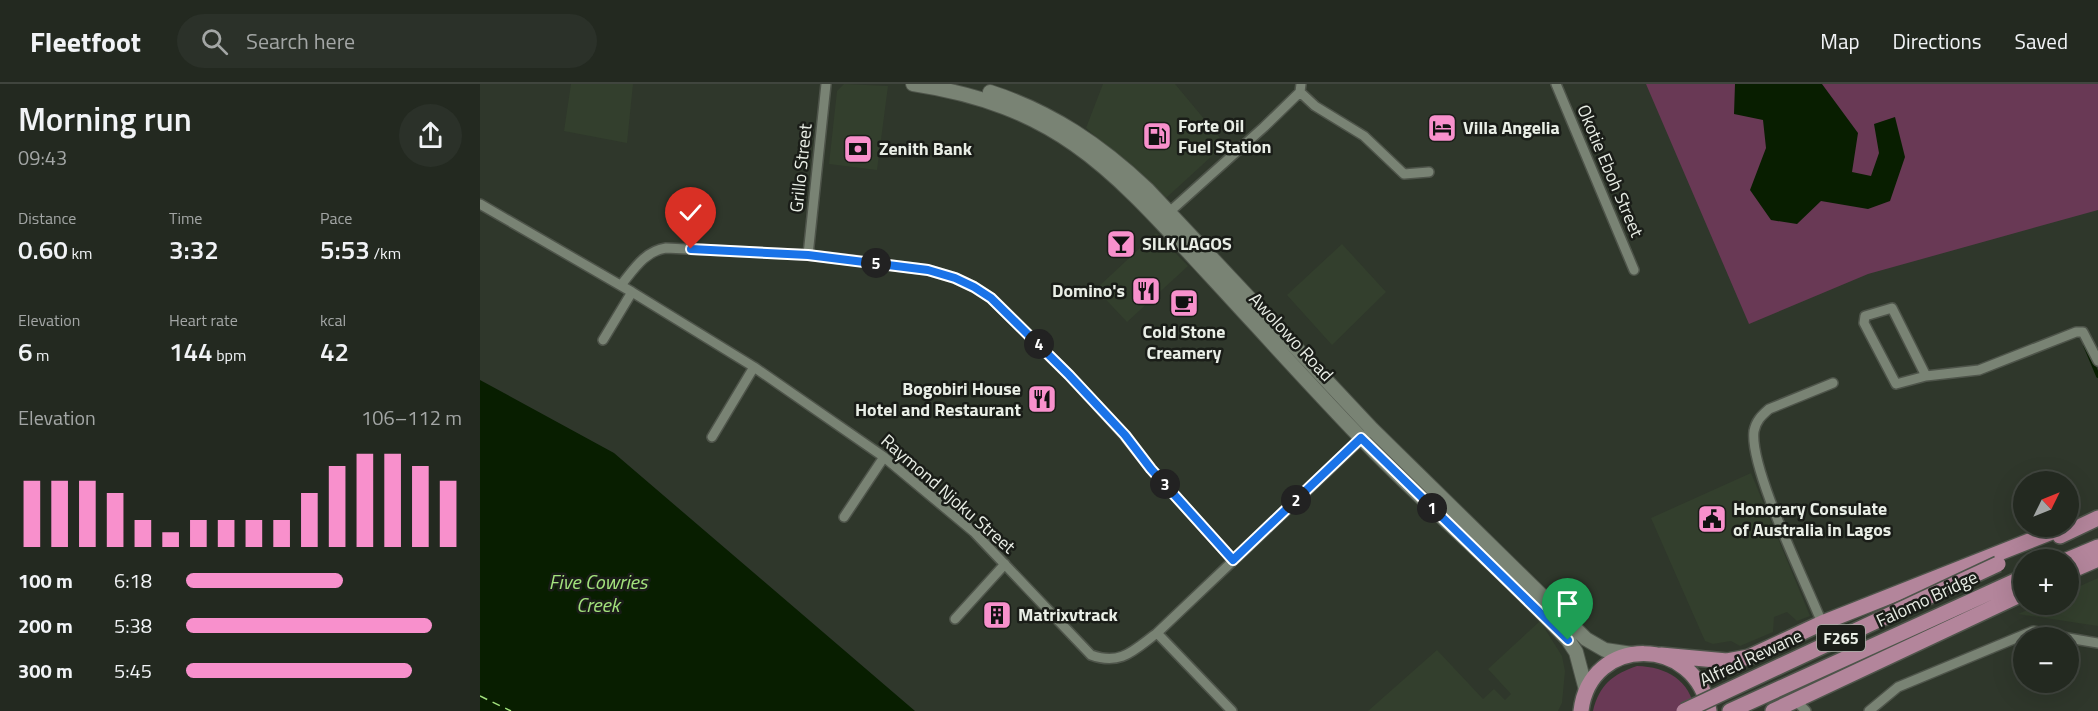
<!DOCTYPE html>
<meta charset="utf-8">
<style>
:root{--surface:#232920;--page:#2b3129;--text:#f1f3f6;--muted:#a3a6a5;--line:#40453e;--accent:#f890cc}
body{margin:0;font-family:"Titillium Web",sans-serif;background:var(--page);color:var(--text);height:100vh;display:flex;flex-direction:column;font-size:22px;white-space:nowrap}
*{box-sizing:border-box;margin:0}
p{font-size:20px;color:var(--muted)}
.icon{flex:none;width:33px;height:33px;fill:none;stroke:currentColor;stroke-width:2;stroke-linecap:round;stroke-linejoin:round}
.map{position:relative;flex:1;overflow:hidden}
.drawer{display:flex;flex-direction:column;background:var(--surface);width:480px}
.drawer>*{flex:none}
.needle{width:39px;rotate:47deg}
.buttons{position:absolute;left:1533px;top:387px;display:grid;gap:12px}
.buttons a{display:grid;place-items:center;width:66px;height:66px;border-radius:50%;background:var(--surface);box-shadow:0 6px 24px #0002,0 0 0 2px var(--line);font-size:30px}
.pin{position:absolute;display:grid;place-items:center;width:51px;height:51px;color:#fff;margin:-62px -26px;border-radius:50% 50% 50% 0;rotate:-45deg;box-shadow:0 0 6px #0007}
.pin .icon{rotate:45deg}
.km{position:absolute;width:30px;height:30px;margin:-15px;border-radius:50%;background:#222;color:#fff;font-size:16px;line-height:30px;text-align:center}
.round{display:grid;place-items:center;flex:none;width:63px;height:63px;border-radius:32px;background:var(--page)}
.summary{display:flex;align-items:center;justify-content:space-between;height:102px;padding:0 18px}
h1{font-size:33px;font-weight:600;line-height:45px}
.stats{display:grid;grid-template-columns:repeat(3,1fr);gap:9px;height:102px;padding:6px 18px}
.stats div{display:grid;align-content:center}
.stats b{font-size:26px;font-weight:600}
.stats small{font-size:16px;font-weight:400}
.stats p{font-size:16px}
.chart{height:168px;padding:12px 18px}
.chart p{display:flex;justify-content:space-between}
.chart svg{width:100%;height:108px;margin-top:6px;stroke:var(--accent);stroke-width:6}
ul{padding:0 18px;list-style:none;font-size:20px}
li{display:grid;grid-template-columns:96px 72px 1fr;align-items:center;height:45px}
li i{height:15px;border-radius:8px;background:var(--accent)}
header{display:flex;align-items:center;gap:36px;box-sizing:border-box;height:84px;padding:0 30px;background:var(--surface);border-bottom:2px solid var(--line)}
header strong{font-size:28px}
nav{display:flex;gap:33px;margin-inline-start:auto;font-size:21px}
.search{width:420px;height:54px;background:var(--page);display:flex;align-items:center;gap:15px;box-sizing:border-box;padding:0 21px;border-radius:33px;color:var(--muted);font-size:22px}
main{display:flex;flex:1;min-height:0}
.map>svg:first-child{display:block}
</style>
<header>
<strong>Fleetfoot</strong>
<div class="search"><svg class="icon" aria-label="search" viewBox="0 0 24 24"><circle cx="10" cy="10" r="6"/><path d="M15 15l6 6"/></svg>Search here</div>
<nav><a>Map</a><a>Directions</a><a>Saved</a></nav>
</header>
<main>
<section class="drawer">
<div class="summary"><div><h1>Morning run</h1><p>09:43</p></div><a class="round"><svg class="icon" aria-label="share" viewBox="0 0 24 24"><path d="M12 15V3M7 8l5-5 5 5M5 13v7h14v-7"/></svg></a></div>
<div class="stats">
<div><p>Distance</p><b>0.60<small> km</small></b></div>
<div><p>Time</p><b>3:32</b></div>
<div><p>Pace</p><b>5:53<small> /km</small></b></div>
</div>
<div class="stats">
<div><p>Elevation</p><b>6<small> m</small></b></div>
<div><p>Heart rate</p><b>144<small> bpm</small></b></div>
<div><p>kcal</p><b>42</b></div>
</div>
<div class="chart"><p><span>Elevation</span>106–112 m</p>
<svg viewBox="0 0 160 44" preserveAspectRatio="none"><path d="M5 44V17M15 44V17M25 44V17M35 44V22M45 44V33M55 44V38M65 44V33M75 44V33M85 44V33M95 44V33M105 44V22M115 44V11M125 44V6M135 44V6M145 44V11M155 44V17"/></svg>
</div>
<ul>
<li><b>100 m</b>6:18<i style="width:57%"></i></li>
<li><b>200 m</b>5:38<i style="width:89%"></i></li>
<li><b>300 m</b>5:45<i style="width:82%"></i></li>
</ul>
</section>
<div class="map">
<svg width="1618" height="627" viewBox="0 0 1618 627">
<rect width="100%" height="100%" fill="#2f372b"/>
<path fill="#333f2d" d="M 91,0 L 153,0 L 147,59 L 84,47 Z
M 364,0 L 408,2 L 397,86 L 349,80 L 357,7 Z
M 623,0 L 695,0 L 745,60 L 686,114 L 606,44 Z
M 676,149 L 708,182 L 647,238 L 616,205 Z
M 862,160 L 906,208 L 852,261 L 807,211 Z
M 1271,389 L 1330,532 L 1317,537 L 1307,528 L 1294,533 L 1293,548 L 1260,562 L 1251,557 L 1233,560 L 1225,557 L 1171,434 Z
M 1618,494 L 1618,542 L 1538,530 L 1559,521 L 1588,520 L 1589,507 Z
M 1060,537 L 1082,572 L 1085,587 L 1082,619 L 1078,627 L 888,627 L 957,566 L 1003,615 L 1014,605 L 1025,616 L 1031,610 L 1008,585 Z"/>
<path fill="#693955" d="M 1166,0 L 1618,0 L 1618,126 L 1388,190 L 1269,240 Z
M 1157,582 C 1187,583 1210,596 1215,627 L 1113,627 C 1119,601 1133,590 1157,582 Z"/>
<path fill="#081e00" d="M 1255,0 L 1342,0 L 1378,49 L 1372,88 L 1391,92 L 1399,69 L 1394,40 L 1415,33 L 1425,73 L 1410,117 L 1388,125 L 1341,117 L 1317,140 L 1291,136 L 1270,106 L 1286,64 L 1283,36 L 1254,30 Z
M 0,296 L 134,369 L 435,627 L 0,627 Z"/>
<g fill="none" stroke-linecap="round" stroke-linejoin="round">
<path stroke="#081e00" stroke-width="4" d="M 1605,261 L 1618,292"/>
<path stroke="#a3e27d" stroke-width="1.5" stroke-dasharray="8 6" stroke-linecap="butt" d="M 0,612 L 31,627"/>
<g stroke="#4e544a" stroke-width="12">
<path id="minor" d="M 1076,0 L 1154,186
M 820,8 L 835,22 L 884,52 L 924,90 L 949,88
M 0,120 L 152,208 L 274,283 L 404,373 L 494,448 L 611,571 C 641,582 654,566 677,549 L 892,345
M 686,131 L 784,43 L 820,8 L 821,0
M 328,171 L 346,0
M 141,201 C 154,185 165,167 186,164 L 328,171 L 379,177 L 448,186 L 475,194 L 494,203 L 511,214 L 589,291 L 644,351 L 671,385 L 753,476
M 123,256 L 152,208
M 1446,292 L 1412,224 L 1385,232 L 1384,239 L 1416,300 L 1446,292 L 1499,286 L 1596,248 L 1603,248 L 1618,277
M 232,353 L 274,283
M 364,433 L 404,373
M 475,535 L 525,480
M 1342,539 C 1326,499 1269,384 1274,347 C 1276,337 1281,332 1289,325 L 1353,299
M 677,549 L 752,627
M 1588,554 L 1618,559
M 1315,616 L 1326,627
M 1389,627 L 1418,603 L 1553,547 L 1588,554"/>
</g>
<g stroke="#4e544a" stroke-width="16">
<path id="secondary" d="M 433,0 C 578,22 632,85 726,187 C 777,242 828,299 880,353 C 947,423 1022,485 1088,556 L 1096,568 L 1106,606
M 510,8 C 572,28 620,61 667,105 L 892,345 L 1106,555 L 1125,566 L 1152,570"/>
</g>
<g stroke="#4e544a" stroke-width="18">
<path id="primary" d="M 1580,452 L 1618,434
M 1587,476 L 1618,463
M 1588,488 L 1618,475
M 1181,571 L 1247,577 L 1269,573 L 1342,539 L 1587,442
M 1101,627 C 1110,550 1217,551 1229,627
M 1250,627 L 1544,493
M 1293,627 L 1544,509"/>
</g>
<use href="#minor" stroke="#798374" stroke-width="9"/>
<use href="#secondary" stroke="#798374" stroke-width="14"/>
<use href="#primary" stroke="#b3859b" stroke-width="15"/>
<g stroke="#4e544a" stroke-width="18" stroke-linecap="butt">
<path id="primary-bridge" d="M 1204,627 L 1518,480"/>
</g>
<use href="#primary-bridge" stroke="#b3859b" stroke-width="15"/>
</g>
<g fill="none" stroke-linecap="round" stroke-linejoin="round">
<g stroke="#fff" stroke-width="12">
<path id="route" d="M 211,165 L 328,171 L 448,186 L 475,194 L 494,203 L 511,214 L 589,291 L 645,351 L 671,385 L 753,476 L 881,354 L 1088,556"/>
</g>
<use href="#route" stroke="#1a73e8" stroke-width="8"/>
</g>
<defs>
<g id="hotel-square" transform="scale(1.5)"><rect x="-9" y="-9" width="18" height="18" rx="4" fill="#f890cc" stroke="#1a1d18"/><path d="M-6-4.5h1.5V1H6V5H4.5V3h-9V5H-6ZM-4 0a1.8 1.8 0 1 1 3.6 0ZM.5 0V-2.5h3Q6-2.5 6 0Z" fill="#111"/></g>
<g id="fuel-square" transform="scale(1.5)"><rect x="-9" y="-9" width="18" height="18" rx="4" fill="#f890cc" stroke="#1a1d18"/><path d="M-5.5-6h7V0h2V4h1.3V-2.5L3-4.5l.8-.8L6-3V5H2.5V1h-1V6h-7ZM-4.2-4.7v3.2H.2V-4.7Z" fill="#111"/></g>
<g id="bank-square" transform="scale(1.5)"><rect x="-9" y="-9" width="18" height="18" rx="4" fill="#f890cc" stroke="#1a1d18"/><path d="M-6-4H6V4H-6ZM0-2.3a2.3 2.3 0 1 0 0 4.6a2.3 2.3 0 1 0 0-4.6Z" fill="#111"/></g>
<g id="bar-square" transform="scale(1.5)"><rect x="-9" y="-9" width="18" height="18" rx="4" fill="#f890cc" stroke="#1a1d18"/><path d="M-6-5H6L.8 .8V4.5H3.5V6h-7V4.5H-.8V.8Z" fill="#111"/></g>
<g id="restaurant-square" transform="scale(1.5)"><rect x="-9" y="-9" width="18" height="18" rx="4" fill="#f890cc" stroke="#1a1d18"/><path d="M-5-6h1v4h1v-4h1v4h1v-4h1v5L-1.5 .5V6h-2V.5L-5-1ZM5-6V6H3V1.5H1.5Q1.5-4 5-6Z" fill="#111"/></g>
<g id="cafe-square" transform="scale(1.5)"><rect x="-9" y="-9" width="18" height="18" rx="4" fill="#f890cc" stroke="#1a1d18"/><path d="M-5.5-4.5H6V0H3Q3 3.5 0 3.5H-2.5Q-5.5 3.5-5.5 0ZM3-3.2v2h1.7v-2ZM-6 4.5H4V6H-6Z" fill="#111"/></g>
<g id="civic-square" transform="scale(1.5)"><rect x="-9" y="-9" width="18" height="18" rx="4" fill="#f890cc" stroke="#1a1d18"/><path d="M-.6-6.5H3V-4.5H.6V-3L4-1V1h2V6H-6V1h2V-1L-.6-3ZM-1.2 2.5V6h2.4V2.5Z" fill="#111"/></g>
<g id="building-square" transform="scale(1.5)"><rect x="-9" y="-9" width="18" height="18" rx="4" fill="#f890cc" stroke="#1a1d18"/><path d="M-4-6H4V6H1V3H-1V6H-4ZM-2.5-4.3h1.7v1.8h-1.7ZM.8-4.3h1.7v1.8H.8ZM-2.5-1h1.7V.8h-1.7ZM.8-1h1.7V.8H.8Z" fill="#111"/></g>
</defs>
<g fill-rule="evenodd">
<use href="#hotel-square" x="962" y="44"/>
<use href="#fuel-square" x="677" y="52"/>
<use href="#bank-square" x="378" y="65"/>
<use href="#bar-square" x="641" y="160"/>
<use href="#restaurant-square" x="666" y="207"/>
<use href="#cafe-square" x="704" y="219"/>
<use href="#restaurant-square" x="562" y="315"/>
<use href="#civic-square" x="1232" y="435"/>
<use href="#building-square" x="517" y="531"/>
</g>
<g text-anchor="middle" stroke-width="5" stroke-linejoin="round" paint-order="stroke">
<rect fill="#1a1d18" stroke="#abafa8" stroke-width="1.5" x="1337" y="541" width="48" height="26" rx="4.5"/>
<g font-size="16" font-weight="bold" fill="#e9eee6">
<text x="1361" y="560">F265</text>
</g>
<g font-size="18" font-weight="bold" fill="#e9eee6" stroke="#1a1d18" text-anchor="start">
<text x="698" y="48">Forte Oil<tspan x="698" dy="21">Fuel Station</tspan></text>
<text x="983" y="50">Villa Angelia</text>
<text x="399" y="71">Zenith Bank</text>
<text x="662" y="166">SILK LAGOS</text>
<text x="645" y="213" text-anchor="end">Domino's</text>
<text x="704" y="254" text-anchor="middle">Cold Stone<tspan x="704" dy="21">Creamery</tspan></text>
<text x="541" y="311" text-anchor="end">Bogobiri House<tspan x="541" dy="21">Hotel and Restaurant</tspan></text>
<text x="1253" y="431">Honorary Consulate<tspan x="1253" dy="21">of Australia in Lagos</tspan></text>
<text x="538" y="537">Matrixvtrack</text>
</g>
<g font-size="18" fill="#e9eee6" stroke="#1a1d18">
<text transform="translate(321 84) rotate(-84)" y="6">Grillo Street</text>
<text transform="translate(1130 87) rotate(67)" y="6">Okotie Eboh Street</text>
<text transform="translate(811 253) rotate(47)" y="6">Awolowo Road</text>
<text transform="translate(468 410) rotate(41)" y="6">Raymond Njoku Street</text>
<text transform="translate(1447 515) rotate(-25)" y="6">Falomo Bridge</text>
<text transform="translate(1271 574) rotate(-25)" y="6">Alfred Rewane</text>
</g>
<g font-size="20" font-style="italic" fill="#a3e27d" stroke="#1a1d18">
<text x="118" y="505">Five Cowries<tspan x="118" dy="23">Creek</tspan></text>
</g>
</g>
</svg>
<div class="buttons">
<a><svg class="needle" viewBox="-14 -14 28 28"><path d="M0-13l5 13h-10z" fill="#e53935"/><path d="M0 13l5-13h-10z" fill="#a3a6a5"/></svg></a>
<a>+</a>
<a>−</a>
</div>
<div class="pin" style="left:1088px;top:556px;background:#1e9e55"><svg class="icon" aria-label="arrive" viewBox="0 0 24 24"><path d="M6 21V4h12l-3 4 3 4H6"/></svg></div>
<div class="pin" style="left:211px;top:165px;background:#d93025"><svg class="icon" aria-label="check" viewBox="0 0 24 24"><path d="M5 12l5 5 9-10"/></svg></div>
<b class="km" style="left:952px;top:424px">1</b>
<b class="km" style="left:816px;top:416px">2</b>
<b class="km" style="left:685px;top:400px">3</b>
<b class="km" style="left:559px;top:260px">4</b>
<b class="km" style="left:396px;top:179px">5</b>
</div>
</main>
